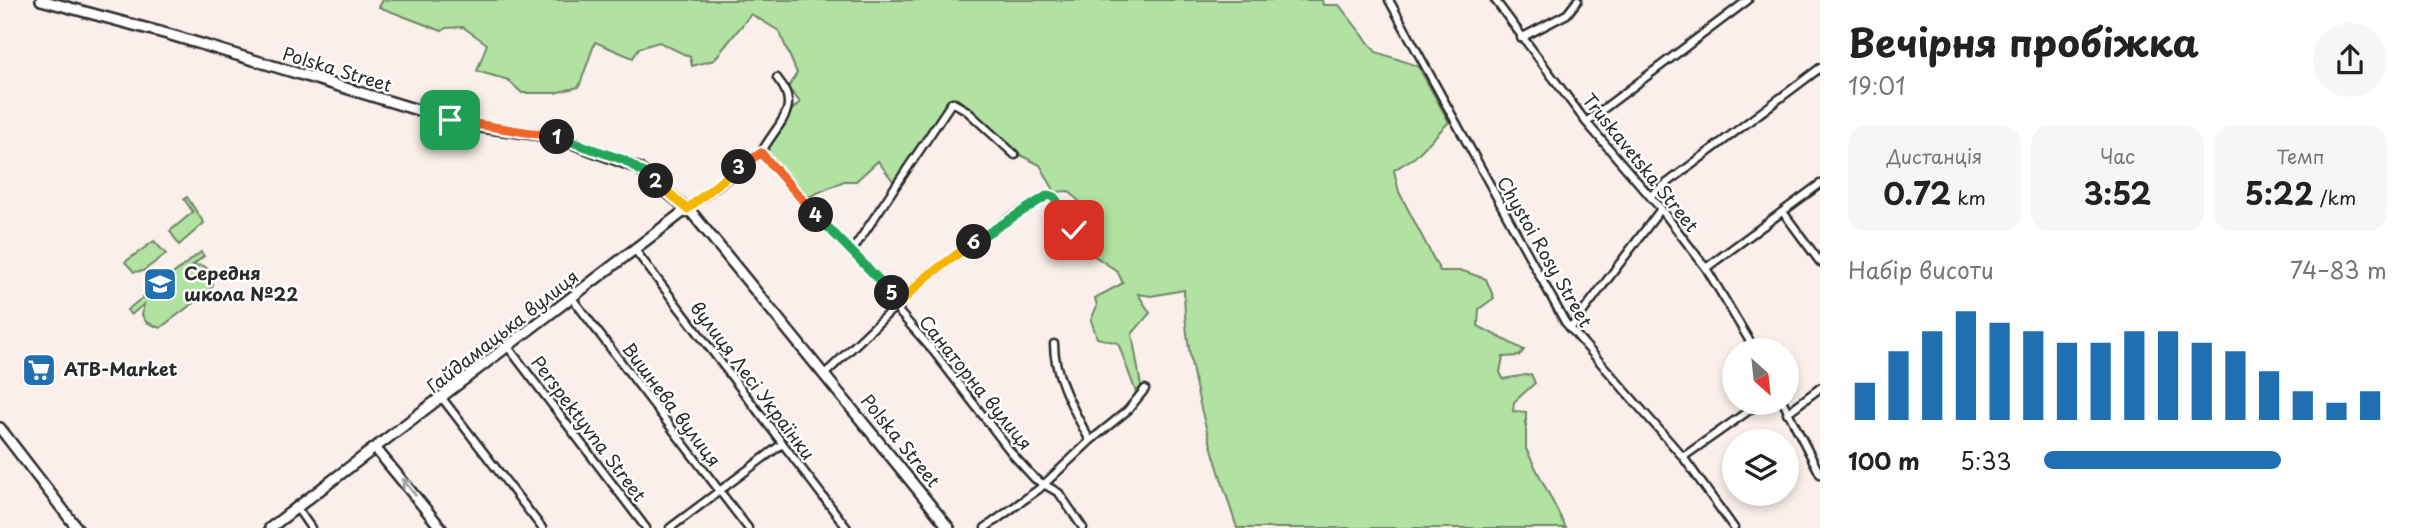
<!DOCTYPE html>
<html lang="uk">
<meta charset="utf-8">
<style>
:root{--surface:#fff;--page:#f6f6f6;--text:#222;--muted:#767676;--accent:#1f6fb2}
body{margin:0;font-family:"Playpen Sans",sans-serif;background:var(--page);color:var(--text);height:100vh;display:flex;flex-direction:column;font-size:26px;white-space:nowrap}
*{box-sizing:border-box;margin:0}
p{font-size:23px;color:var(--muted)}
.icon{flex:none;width:38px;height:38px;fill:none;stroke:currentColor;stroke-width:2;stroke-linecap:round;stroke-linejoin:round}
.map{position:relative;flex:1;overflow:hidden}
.panel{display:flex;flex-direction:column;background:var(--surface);width:595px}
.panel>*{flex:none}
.needle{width:46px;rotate:153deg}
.controls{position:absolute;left:1722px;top:338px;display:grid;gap:14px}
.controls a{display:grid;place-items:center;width:77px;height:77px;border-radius:50%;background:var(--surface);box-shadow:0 4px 10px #0003;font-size:35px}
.pin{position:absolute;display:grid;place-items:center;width:60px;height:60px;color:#fff;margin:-30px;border-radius:14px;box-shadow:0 4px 10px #0006}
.km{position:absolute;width:35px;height:35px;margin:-18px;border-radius:50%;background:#222;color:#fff;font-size:19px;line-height:35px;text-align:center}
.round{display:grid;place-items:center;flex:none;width:74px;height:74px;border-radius:37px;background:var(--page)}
.summary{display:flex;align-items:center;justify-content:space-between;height:119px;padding:0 28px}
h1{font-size:38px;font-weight:700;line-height:52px}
.figures{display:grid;grid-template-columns:repeat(3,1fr);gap:10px;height:119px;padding:7px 28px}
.figures div{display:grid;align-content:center;border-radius:18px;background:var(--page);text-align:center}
.figures b{font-size:30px;font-weight:700}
.figures small{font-size:19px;font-weight:400}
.figures p{font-size:19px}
.chart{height:196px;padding:14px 28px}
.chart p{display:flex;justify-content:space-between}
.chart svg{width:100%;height:126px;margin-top:7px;stroke:var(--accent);stroke-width:6}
ul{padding:0 28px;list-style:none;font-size:23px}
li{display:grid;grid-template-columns:112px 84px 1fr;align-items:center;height:52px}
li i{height:18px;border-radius:9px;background:var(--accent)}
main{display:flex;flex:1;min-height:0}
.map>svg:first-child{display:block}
</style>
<main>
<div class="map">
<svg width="1820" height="528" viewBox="0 0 1820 528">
<rect width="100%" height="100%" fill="#faefea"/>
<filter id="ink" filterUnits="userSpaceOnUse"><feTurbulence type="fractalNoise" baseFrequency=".0143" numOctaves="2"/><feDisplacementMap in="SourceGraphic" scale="14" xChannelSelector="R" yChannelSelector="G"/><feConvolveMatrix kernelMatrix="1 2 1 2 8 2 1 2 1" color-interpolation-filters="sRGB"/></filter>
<g filter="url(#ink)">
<path fill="#b1e2a2" stroke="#6e8666" stroke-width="2" d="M 383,0 L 1322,0 L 1323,5 L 1339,5 L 1376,52 L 1418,66 L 1449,122 L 1415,157 L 1394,170 L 1399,192 L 1440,271 L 1463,271 L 1486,279 L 1494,298 L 1479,309 L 1478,326 L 1524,350 L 1519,356 L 1503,357 L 1500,372 L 1503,379 L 1531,374 L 1535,383 L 1514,402 L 1513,411 L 1526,412 L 1526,449 L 1566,528 L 1237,528 C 1212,452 1185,370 1184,290 L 1151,296 L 1138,294 L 1150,313 L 1132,334 L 1141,386 L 1137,395 L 1118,343 L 1097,338 L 1091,320 L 1097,306 L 1095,298 L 1123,283 L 1117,271 L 1090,253 L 1098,221 L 1069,191 L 1055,192 L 1040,165 L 1016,153 L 958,99 L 944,106 L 896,185 L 878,161 L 856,181 L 844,181 L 806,198 L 766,153 L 785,117 L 800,102 L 788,88 L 797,73 L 779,31 L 751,14 L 714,60 L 692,66 L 690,57 L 659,42 L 639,48 L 633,58 L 595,42 L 579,87 L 555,93 L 522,93 L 508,80 L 477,71 L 487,44 L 463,27 L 446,28 L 442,31 L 379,7 Z
M 187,197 L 204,223 L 179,245 L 170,231 L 193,212 L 184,199 Z
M 154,241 L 166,254 L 143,271 L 134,272 L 125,262 Z
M 201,252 L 204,256 L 193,265 L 204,266 L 213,274 L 213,285 L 208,292 L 160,328 L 146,322 L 142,315 L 144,304 L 131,315 L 127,310 Z"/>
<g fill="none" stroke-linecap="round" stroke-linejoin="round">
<g stroke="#2b2b2b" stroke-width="11">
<path id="street" d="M 1389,0 L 1565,322 L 1683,457 L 1734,528
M 1495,0 L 1586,122 L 1661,209 L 1706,268 L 1755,350
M 1521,38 L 1567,14 L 1578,0
M 1586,122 L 1748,0
M 761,153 C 777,123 803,109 777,78
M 1650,196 L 1820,68
M 687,209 L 761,153 L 822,222 L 896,296 L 900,303 L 899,312 L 934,352 L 1014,456 L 1035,479 L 1059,493 L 1083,528
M 1783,212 L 1820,262
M 635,250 L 847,528
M 852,251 L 952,102 L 966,110 L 1015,155
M 1706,268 L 1820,184
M 572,298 L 748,528
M 1570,329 L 1661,209
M 508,347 L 646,528
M 826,373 L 925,278 L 1008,219 L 1048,195 L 1058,201 L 1074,230
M 442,398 L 542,528
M 1783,402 L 1820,474
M 1787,413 L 1820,388
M 1090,441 L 1128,410 L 1145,389
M 1683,457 L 1761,402
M 297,508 L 311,528
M 670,528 L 782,444
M 985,528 L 1039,489 L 1090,441 C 1075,412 1054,377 1054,344"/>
</g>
<g stroke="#2b2b2b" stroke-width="14">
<path id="secondary" d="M 41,0 L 171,35 L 467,125 L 556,137 L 638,168 L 692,213 L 949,528
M 0,428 L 77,528
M 376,449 L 441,528
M 270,528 L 687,209"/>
</g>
<use href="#street" stroke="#fff" stroke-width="6"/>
<use href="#secondary" stroke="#fff" stroke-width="9"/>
</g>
<defs><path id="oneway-shaft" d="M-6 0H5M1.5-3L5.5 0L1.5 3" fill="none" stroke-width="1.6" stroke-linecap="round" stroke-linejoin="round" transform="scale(1.75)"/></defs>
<use stroke="#a0a0a0" href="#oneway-shaft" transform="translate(409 487) rotate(-128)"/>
</g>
<g fill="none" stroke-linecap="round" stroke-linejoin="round" filter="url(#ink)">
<g stroke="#fff" stroke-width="14">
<path id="split-1" d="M 450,120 L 557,137"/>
</g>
<g stroke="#fff" stroke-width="14">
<path id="split-2" d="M 557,137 L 624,160 L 656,181"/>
</g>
<g stroke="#fff" stroke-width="14">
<path id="split-3" d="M 656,181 L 687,209 L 739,167"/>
</g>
<g stroke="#fff" stroke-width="14">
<path id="split-4" d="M 739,167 L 761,153 L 816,215"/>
</g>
<g stroke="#fff" stroke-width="14">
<path id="split-5" d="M 816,215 L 892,293"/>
</g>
<g stroke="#fff" stroke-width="14">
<path id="split-6" d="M 892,293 L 900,303 L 925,278 L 974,242"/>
</g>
<g stroke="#fff" stroke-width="14">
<path id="split-7" d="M 974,242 L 1048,195 L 1054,197 L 1062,208"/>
</g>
<g stroke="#fff" stroke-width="14">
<path id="split-8" d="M 1062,208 L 1074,230"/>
</g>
<use href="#split-1" stroke="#f0652b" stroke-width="9"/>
<use href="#split-2" stroke="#22a559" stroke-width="9"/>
<use href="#split-3" stroke="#f5b400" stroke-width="9"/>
<use href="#split-4" stroke="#f0652b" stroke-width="9"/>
<use href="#split-5" stroke="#22a559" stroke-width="9"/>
<use href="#split-6" stroke="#f5b400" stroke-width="9"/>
<use href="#split-7" stroke="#22a559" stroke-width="9"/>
<use href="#split-8" stroke="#f5b400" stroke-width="9"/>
</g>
<defs>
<g id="school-square" transform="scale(1.75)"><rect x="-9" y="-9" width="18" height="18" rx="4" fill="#1f6fb2" stroke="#fff"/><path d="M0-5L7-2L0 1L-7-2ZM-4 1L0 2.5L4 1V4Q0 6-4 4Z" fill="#fff"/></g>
<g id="supermarket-square" transform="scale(1.75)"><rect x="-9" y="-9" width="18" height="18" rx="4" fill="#1f6fb2" stroke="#fff"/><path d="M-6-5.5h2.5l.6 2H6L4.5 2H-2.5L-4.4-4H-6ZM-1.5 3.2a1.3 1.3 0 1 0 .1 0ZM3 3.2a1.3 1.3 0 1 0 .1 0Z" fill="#fff"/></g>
</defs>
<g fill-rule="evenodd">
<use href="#school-square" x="160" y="284"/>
<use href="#supermarket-square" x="39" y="370"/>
</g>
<g text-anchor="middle" stroke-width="5" stroke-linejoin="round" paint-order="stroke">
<g font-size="18" fill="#2b2b2b" stroke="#fff">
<text transform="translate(337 70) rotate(17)" y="6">Polska Street</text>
<text transform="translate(1640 163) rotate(51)" y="6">Truskavetska Street</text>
<text transform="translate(1544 252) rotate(60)" y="6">Chystoi Rosy Street</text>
<text transform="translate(503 332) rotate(-38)" y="6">Гайдамацька вулиця</text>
<text transform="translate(752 381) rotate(53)" y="6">вулиця Лесі Українки</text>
<text transform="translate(975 383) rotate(51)" y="6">Санаторна вулиця</text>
<text transform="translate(671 405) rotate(53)" y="6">Вишнева вулиця</text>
<text transform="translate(588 429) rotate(53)" y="6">Perspektyvna Street</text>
<text transform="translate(900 441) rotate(51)" y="6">Polska Street</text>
</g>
<g font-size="18" font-weight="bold" fill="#2b2b2b" stroke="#fff" text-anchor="start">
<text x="184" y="280">Середня<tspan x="184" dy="21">школа №22</tspan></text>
<text x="64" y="376">ATB-Market</text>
</g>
</g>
</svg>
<div class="controls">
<a><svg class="needle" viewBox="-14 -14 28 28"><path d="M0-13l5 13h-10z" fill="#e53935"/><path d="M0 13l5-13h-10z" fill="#767676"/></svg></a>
<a><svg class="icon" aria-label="layers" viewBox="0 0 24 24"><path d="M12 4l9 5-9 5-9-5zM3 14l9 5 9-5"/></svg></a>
</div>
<div class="pin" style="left:450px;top:120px;background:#1e9e55"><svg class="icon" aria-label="arrive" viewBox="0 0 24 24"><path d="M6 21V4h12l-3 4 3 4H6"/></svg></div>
<div class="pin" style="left:1074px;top:230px;background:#d93025"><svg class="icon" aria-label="check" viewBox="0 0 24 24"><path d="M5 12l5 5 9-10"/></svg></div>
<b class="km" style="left:557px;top:137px">1</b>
<b class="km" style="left:656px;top:181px">2</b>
<b class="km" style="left:739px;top:167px">3</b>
<b class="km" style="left:816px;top:215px">4</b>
<b class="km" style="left:892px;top:293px">5</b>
<b class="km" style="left:974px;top:242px">6</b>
</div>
<section class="panel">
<div class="summary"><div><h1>Вечірня пробіжка</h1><p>19:01</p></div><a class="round"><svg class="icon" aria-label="share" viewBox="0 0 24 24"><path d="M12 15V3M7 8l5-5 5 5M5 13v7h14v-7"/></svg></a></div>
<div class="figures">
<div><p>Дистанція</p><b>0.72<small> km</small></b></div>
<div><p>Час</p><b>3:52</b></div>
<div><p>Темп</p><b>5:22<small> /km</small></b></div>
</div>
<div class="chart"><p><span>Набір висоти</span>74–83 m</p>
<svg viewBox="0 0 160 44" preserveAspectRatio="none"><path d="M5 44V31M15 44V20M25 44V13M35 44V6M45 44V10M55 44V13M65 44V17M75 44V17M85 44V13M95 44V13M105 44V17M115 44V20M125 44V27M135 44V34M145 44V38M155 44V34"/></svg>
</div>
<ul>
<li><b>100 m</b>5:33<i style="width:69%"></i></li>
</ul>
</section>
</main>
